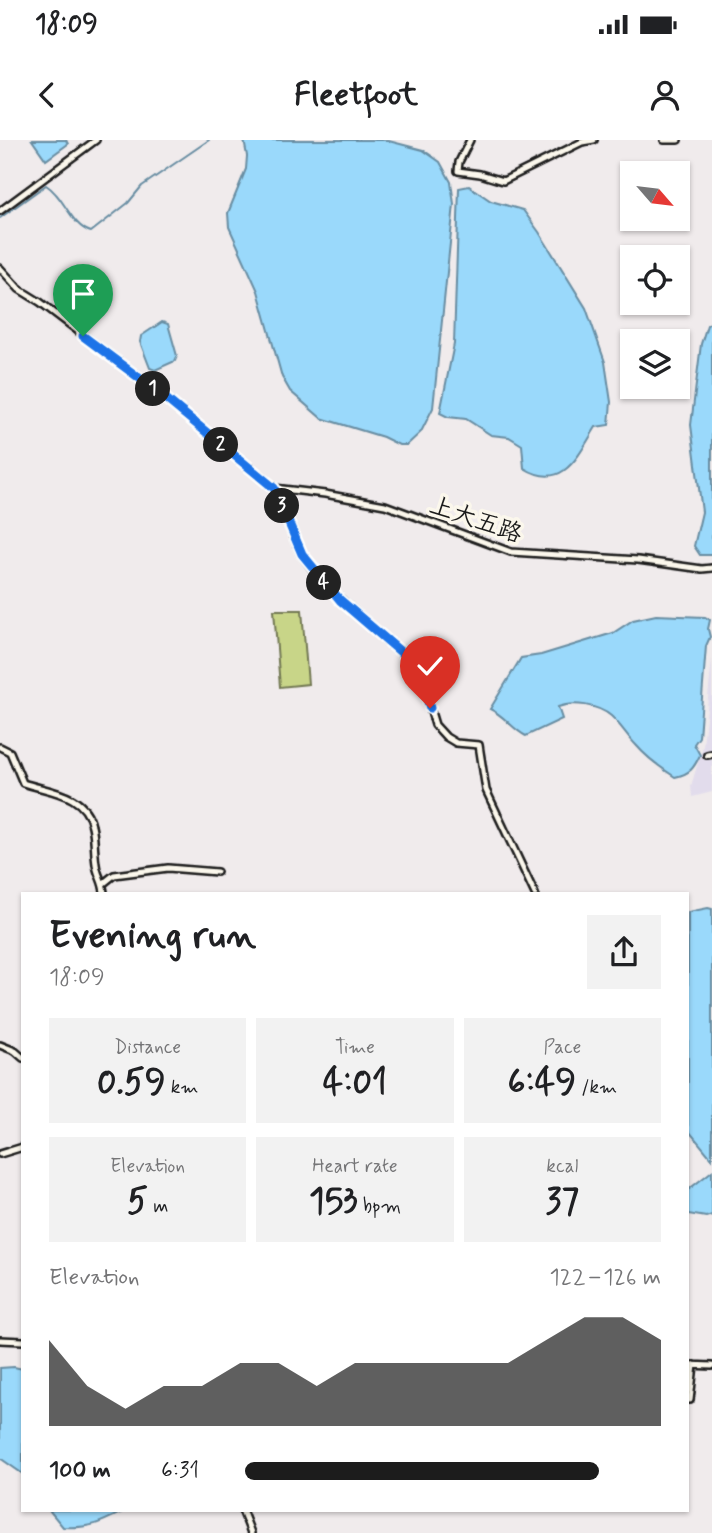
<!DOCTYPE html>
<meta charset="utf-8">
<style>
:root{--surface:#fff;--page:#f2f2f2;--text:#202124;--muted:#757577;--accent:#1c1c1c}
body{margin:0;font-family:Mynerve,"LXGW WenKai TC",sans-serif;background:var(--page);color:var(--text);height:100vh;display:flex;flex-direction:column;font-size:26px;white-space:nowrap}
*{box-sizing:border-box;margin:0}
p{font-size:23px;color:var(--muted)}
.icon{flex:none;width:38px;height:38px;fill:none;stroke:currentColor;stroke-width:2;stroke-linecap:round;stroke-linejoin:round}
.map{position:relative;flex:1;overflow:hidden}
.side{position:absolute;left:21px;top:752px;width:668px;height:620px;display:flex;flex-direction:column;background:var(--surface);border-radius:0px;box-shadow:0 2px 5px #0004}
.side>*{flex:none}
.needle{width:46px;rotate:118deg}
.buttons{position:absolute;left:620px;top:21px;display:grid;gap:14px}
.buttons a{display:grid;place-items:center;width:70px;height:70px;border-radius:0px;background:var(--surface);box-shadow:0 2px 5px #0004;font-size:35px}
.pin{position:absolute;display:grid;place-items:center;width:60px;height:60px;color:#fff;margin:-72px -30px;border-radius:50% 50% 50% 0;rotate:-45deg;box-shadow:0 0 7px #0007}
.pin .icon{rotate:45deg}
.km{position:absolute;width:35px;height:35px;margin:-18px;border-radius:50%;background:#222;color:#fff;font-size:19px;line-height:35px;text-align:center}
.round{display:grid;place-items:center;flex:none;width:74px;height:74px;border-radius:0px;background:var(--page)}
.summary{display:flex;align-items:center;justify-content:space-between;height:119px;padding:0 28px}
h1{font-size:38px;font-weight:700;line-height:52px}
.stats{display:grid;grid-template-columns:repeat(3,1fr);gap:10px;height:119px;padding:7px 28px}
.stats div{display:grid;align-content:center;border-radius:0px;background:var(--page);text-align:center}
.stats b{font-size:35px;font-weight:700}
.stats small{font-size:19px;font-weight:400}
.stats p{font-size:19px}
.chart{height:196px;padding:14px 28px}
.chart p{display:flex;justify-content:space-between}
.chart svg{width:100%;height:126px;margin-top:7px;fill:var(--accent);opacity:.7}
ul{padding:0 28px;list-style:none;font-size:23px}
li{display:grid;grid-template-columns:112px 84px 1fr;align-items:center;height:52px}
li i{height:18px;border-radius:9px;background:var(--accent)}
.status{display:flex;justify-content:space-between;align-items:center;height:49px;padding:0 35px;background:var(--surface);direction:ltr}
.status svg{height:19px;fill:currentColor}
header{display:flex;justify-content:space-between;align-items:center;height:91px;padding:0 28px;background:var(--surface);font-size:32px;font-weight:700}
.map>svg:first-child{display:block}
</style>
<div class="status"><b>18:09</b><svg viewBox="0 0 49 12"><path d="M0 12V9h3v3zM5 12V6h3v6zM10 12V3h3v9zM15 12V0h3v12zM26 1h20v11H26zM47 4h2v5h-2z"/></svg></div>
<header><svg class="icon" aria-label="back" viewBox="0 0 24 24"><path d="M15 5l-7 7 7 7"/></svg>Fleetfoot<svg class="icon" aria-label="person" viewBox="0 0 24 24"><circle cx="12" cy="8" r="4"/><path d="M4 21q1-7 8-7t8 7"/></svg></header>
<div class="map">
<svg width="712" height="1393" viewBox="0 0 712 1393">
<rect width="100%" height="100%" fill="#f0ebec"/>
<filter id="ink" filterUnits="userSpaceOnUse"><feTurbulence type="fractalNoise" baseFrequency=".0143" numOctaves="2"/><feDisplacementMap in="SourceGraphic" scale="14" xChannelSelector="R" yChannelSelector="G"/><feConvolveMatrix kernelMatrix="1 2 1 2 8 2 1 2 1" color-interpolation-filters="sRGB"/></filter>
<g filter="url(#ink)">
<path fill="#e2dcec" d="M 712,519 L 712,652 L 692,657 L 691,646 L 703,606 Z"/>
<path fill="#c8d588" stroke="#727852" stroke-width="2" d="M 274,470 L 302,470 L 308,544 L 280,547 Z"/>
<path fill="#9ad9fb" stroke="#688da2" stroke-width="2" d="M 32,0 L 66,0 L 68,4 L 46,20 Z
M 244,0 L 385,0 L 423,10 L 440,22 L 451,42 L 454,64 L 433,268 L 421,292 L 407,305 L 399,305 L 383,297 L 321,278 L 290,251 L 282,237 L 258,151 L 229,87 L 228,73 L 246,29 L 247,16 Z
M 469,46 L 491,61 L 523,70 L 539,92 L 586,168 L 605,222 L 611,262 L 609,285 L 596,287 C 578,316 563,352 524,328 L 522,305 L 509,297 L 491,295 L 466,279 L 448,277 L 440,273 L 454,204 L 459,48 Z
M 162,182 L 168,184 L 177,216 L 175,221 L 155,230 L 150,228 L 140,202 L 141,196 Z
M 712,182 L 712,415 L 700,415 L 694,406 L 702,372 L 691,285 L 701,204 L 707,185 Z
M 656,475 L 705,477 L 710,480 L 708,489 L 710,497 L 706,506 L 699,597 L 694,604 L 700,615 C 694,628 690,634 675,637 C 661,628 647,618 636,605 C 627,596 620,584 611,576 C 598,565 573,561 558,567 L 562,579 L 526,596 C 512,589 505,576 490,569 L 521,518 L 541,515 L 613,493 L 633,480 Z
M 708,768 L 712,769 L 712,1019 L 688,990 L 688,772 Z
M 712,1031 L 712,1075 L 706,1077 L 688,1074 L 688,1050 Z
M 14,1227 L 23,1229 L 23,1334 L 0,1318 L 0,1228 Z
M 49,1370 L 126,1370 C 102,1382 90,1389 63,1387 Z"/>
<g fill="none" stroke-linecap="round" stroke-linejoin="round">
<path stroke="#688da2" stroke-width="2" d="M 0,78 L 46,45 C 64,56 71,86 91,92 L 128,63 L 142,46 L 209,0"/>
<g stroke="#1c1c1c" stroke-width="10">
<path id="street" d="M 470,0 L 459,22 L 458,31 L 480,34 L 503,41 L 582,2 L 594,0
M 664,0 L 678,0
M 0,71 L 96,0
M 0,128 L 19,149 L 40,162 L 154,249 L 274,348 L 301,414 L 323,443 L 410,521 L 420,535 L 435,585 L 446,597 L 456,603 L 479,605 L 486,650 L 535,754
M 274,348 L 325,354 L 385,365 L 511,412 L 638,420 L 702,429 L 712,428
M 0,607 L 10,612 L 23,643 C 50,652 85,653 92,686 C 95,698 94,712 96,724 C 97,735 104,742 104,754
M 707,615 L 712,614
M 104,743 L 114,735 L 168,728 L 217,732
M 0,905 L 15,911 L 23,918
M 0,1014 L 23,1007
M 0,1200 L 23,1201
M 688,1225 L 712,1226
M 688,1260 L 690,1260 L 694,1225
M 242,1370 L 251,1393"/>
</g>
<use href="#street" stroke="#fbf7ec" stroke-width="5"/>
</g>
</g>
<g fill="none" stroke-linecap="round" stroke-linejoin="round" filter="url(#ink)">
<g stroke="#fff" stroke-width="14">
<path id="route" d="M 83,196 L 154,249 L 274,348 L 302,414 L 340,460 L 410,520 L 420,535 L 430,568"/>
</g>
<use href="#route" stroke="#1a73e8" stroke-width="9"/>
</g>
<g text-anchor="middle" stroke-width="7" stroke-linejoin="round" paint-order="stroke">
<g font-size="24" fill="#1c1c1c" stroke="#fbf7ec">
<text transform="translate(476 379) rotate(19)" y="8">上大五路</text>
</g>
</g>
</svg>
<div class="buttons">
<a><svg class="needle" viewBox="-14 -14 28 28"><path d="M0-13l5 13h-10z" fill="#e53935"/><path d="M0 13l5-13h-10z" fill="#757577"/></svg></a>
<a><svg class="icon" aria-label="locate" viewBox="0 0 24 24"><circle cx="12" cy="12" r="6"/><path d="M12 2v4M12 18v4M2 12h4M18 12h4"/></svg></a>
<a><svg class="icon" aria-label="layers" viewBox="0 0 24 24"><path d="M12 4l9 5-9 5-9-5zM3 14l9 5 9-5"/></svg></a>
</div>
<div class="pin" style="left:83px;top:196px;background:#1e9e55"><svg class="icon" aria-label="arrive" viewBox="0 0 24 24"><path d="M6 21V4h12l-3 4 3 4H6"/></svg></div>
<div class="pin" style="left:430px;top:568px;background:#d93025"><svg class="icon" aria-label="check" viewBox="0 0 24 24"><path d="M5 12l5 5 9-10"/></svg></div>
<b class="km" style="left:153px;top:249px">1</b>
<b class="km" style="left:221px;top:305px">2</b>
<b class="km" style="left:282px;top:366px">3</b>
<b class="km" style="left:324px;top:443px">4</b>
<section class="side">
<div class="summary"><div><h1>Evening run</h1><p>18:09</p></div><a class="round"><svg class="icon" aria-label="share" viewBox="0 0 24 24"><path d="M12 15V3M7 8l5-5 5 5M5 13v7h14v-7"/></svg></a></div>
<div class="stats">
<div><p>Distance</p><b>0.59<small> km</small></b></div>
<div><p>Time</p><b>4:01</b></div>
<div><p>Pace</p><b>6:49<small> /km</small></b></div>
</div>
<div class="stats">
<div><p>Elevation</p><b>5<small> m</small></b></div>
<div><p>Heart rate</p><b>153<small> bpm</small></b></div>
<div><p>kcal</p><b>37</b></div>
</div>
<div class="chart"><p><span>Elevation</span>122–126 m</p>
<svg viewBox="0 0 160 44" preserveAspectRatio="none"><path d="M0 44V14L10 30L20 38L30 30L40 30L50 22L60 22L70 30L80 22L90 22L100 22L110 22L120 22L130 14L140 6L150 6L160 14V44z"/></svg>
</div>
<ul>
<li><b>100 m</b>6:31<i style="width:85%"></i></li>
</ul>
</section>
</div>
